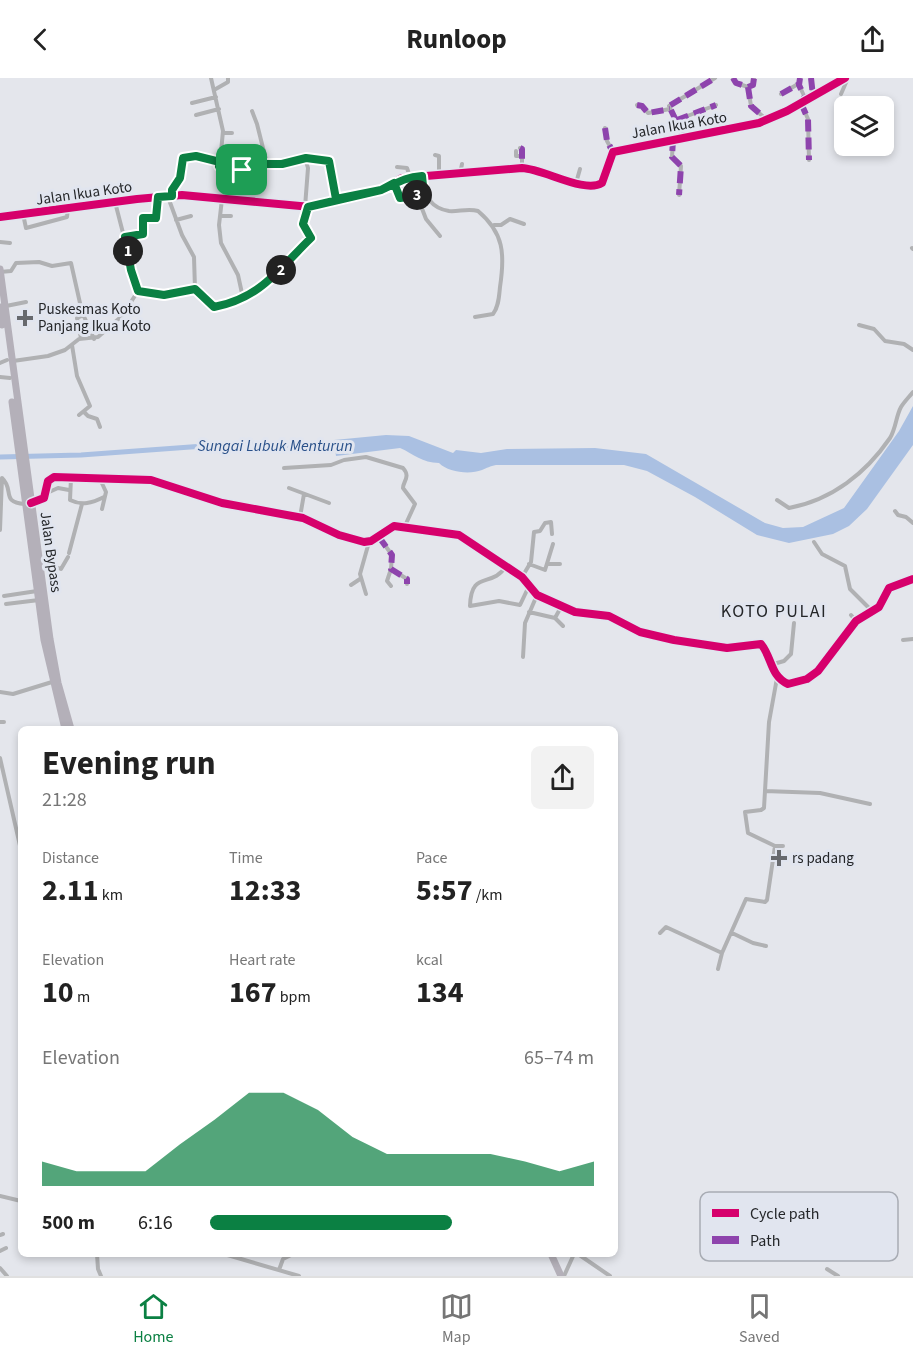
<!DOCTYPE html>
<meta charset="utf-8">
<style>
:root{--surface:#fff;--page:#f2f2f2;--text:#222;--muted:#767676;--line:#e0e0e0;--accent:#0b8043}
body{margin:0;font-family:"Source Sans 3",sans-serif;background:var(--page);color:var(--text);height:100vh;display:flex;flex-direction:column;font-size:22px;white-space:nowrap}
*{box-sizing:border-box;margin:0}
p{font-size:20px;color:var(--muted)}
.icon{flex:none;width:33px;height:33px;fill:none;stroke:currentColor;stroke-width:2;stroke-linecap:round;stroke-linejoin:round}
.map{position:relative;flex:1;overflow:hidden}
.sheet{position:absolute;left:18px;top:648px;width:600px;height:531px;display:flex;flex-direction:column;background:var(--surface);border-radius:9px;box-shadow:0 3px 9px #0003}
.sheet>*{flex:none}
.controls{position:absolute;left:834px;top:18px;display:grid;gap:12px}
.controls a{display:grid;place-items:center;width:60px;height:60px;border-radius:9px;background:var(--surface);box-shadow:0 3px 9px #0003;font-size:30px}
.pin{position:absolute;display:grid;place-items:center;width:51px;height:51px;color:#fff;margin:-26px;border-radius:12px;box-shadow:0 3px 9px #0006}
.km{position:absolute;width:30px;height:30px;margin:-15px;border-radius:50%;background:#222;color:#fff;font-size:16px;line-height:30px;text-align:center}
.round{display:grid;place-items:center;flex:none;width:63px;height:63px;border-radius:9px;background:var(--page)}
.summary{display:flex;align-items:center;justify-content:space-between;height:102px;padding:0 24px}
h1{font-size:33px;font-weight:700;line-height:45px}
.metrics{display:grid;grid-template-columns:repeat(3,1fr);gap:9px;height:102px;padding:6px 24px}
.metrics div{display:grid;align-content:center}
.metrics b{font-size:30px;font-weight:700}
.metrics small{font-size:16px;font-weight:400}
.metrics p{font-size:16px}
.chart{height:168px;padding:12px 24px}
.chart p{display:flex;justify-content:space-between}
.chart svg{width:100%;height:108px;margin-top:6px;fill:var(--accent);opacity:.7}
ul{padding:0 24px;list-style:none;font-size:20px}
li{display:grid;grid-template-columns:96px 72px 1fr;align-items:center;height:45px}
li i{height:15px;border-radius:8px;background:var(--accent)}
header{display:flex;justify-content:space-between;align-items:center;height:78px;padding:0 24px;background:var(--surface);font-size:27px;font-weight:700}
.tabs{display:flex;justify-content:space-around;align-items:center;height:84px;border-top:2px solid var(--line);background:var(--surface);font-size:16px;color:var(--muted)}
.tabs a{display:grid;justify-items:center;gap:3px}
.tabs .active{color:var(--accent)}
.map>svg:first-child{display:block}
</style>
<header><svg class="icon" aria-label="back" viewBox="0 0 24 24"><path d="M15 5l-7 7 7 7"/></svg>Runloop<svg class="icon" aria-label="share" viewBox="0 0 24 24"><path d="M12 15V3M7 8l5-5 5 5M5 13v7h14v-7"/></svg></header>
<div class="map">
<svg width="913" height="1198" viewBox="0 0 913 1198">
<rect width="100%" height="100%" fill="#e4e6ec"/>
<path fill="#aac0e2" d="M 913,328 L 913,367 L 867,431 L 849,448 L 833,456 L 789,465 L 757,457 L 695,419 L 647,393 L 624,387 L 496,387 C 490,388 487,390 482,392 C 469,397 448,394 439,385 C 422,385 414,376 400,370 L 336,378 L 334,362 L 386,357 L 409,358 L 453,375 L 456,372 L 481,375 L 507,371 L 595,370 L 646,376 L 765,445 L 783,450 L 803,449 L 844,430 L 899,353 Z"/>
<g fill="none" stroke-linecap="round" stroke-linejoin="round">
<path stroke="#aac0e2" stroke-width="5" d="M 0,379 L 81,377 L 245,365 L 340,370"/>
<path stroke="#b0b1b3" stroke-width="4" d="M 211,0 L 223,53 L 219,95 L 226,122
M 733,0 L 736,5 L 748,9
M 800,0 L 799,7 L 806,22
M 811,0 L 813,18
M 748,9 L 751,28 L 767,42
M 748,9 L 753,7 L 754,0
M 214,12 L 228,4 L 228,0
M 781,16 L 798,6
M 841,16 L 848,0
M 192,25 L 216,19
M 801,25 L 808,41 L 809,82
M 637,27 L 642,28 L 648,35 L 670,31
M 252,33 L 257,46 L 267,86
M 196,37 L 219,31
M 677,42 L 716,27
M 605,50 L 607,63 L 613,74
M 223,55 L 232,55
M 684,59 L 669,28 L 715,0
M 673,61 L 672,79 L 681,88 L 679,117
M 520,70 L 522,71 L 522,90
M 516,73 L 516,78 L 522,78
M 435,77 L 439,78 L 439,97
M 305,80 L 308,90 L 305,129
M 219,88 L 241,92 L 247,86 L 282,86 L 306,80 L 329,83 L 336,121
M 397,89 L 407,90 L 410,99
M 460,96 L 462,86
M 422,98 C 423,115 429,130 449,133 C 458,134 468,130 478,133 C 504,155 505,176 500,209 C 499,218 499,228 493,236 L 475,239
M 394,105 L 400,120 L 424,117
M 576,105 L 580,91
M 172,118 C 172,110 178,107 181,99 C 183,91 180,85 185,79 L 196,78 L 220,84
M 168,119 L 182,157 L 194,179 L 195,211
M 222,121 L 219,147 L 221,165 L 238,197 L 243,220
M 428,121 L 421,128 L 426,141 L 440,158
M 115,124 L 138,213
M 23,136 L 26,150 L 67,139 L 68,130
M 221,138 L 231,138
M 0,139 L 137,121 L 182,117 L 311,129 L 351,117 L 381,112 L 402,100 L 522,90 C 544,91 585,116 602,105 L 613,74 L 759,45 L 787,33 L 845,0
M 176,142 L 191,138
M 494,147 L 501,147 L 510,141 L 524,146
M 125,159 L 143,156 L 143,140 L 157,140 L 158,119
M 0,164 L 10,165
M 912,170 L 913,171
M 0,194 L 11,193 L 16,185 L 39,184 L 52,188 L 71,185 L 82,234 L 94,261
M 6,228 L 26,224
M 859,247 L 874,251 L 885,263 L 904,266 L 913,272
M 81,260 L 77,240 L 84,237
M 72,267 L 77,298 L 90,328 L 79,337
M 13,283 L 48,278 L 65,272 L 79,261 L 98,259 L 122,238 L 138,213 L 164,217 L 195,211 L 214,229 C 260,220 281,191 311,159 L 303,146 L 308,130
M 0,285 L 7,282
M 0,299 L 10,300
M 84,334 L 88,338 L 97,341 L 100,349
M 284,390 L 331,387 L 344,382 L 366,379 L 403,390 C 411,399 403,403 403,410 L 415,426 L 404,450
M 2,400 C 15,412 0,424 25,426
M 71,400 L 70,422 C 82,428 92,425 104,419
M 100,401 L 106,414 L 102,431
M 289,410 L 329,425
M 47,415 L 58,410 L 69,412
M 777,422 L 789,430 C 832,422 866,395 890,360 C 896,350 896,338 901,329 C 904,324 909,319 913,314
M 32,425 L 44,420 L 48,403 L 54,399 L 151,402 L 222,425 L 303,440 L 339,457 L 364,464 L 371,463 L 394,448 L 459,457 L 522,499 L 537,517 L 575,534 L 609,538 L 640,554 L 674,562 L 727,570 L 761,566 C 772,579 770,598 788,606 L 807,601 L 818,593 L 856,543 L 879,529 L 889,510 L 913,501
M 895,433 L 898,437 L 906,439 L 913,445
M 300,439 L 304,416
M 0,452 L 2,400
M 379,459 L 392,477 L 391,491 L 407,501 L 407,506
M 814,464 L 822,476 L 845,488 L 850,511 L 873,534
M 69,475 L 82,426
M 40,483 L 61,491 L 68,479
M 529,486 L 545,492 L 553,466
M 548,486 L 560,486
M 506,488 C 492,511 471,491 470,528 L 499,523 L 520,527 L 529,508
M 522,499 L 531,484 L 534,454 L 540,453 L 545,445 L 551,444 L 552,456
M 351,507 L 360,501
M 391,508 L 387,503 L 391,491
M 366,516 L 360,496 L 369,464
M 4,518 L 37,513
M 6,526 L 39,522
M 529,534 L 555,540 L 561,529
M 851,537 L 856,543
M 555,540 L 563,548
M 903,562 L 913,561
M 523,579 L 525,545 L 537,517
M 770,587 L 784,583 L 791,576 L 794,545
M 0,614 L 13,616 L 52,604
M 0,644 L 4,644
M 0,680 L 21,772
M 765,713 L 820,715 L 870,726
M 775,768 L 783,768
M 660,855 L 666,849 L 722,875
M 732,855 L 753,865 L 766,868
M 718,891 L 722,875 L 746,821 L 765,824 L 767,822 L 775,768 L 748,755 L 745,734 L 761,732 L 764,730 L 769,644 L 777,600
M 0,1118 L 21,1123
M 0,1157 L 3,1156
M 0,1173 L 6,1170
M 97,1176 L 98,1191 L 101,1198
M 224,1176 L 299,1198
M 578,1176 L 610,1198
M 0,1190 L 7,1198
M 827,1191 L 838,1198
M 279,1192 L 283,1181 L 291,1177
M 564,1198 L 574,1176"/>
<path stroke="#b4b0b9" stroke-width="7" d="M 0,191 L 50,561 L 58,605 L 71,651
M 0,229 L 2,247
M 12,324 L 44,562 L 65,651
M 551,1176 L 561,1198"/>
<path stroke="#8e44ad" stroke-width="6" stroke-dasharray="12 6" stroke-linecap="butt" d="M 733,0 L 736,5 L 748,9
M 800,0 L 799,7 L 806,22
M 811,0 L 813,18
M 748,9 L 751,28 L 767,42
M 748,9 L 753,7 L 754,0
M 781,16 L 799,6
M 801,25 L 808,41 L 809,82
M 637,27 L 642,28 L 648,35 L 670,31
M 677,42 L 716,27
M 605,50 L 607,63 L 613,74
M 684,59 L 669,28 L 715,0
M 673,61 L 672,79 L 681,88 L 679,117
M 520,70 L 522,71 L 522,90
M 379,459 L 392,477 L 391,491 L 407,501 L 407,506"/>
<g stroke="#e1e5ef" stroke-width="11">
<path id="cycleway" d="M 0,139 L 137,121 L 182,117 L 311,129 L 351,117 L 381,112 L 402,100 L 522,90 C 544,91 585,116 602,105 L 613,74 L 759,45 L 787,33 L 845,0
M 31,425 L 44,420 L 48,403 L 54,399 L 151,402 L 222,425 L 303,440 L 339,457 L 364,464 L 371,463 L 394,448 L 459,457 L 522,499 L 537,517 L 575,534 L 609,538 L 640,554 L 674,562 L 727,570 L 761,566 C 772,579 770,598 788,606 L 807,601 L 818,593 L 856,543 L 879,529 L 889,510 L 913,501"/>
</g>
<use href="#cycleway" stroke="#d6006c" stroke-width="8"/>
</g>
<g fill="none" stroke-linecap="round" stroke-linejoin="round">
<g stroke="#fff" stroke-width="12">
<path id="route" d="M 242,92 L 219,88 L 220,84 L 196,78 L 183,80 L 180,100 L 172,112 L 172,118 L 158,119 L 156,140 L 143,140 L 143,156 L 125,159 L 131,192 L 138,213 L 164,217 L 195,211 L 214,229 C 261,220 279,191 311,160 L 303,146 L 308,129 L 381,112 L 394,105 L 400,120 L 424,117 L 422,98 C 402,100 398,105 381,112 L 336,121 L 329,83 L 306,80 L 282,86 L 246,86 L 242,92"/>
</g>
<use href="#route" stroke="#0b8043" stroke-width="8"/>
</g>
<g fill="#67696d" stroke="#e1e5ef" stroke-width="2">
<path d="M22 231h6v6h6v6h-6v6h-6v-6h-6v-6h6z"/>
<path d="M776 771h6v6h6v6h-6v6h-6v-6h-6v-6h6z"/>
</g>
<g text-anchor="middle" stroke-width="6" stroke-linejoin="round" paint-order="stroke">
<g font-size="15" fill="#242629" stroke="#e1e5ef">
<text transform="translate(679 47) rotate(-10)" y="5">Jalan Ikua Koto</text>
<text transform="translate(84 115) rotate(-8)" y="5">Jalan Ikua Koto</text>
<text transform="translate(51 474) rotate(82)" y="5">Jalan Bypass</text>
</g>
<g font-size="15" fill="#242629" stroke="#e1e5ef" text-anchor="start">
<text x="38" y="236">Puskesmas Koto<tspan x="38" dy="17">Panjang Ikua Koto</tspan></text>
<text x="792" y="785">rs padang</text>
</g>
<g font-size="16" font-style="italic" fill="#295089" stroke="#e1e5ef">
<text x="275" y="373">Sungai Lubuk Menturun</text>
</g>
<g font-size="18" letter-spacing="1.5" fill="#242629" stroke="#e1e5ef">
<text x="774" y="539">KOTO PULAI</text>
</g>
</g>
<rect x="700" y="1114" width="198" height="69" rx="9" fill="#e1e5ef" stroke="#a8acb4" stroke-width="1.5"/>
<rect x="712" y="1131" width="27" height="8" fill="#d6006c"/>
<rect x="712" y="1158" width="27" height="8" fill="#8e44ad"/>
<g font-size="16" fill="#242629">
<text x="750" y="1141">Cycle path</text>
<text x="750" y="1168">Path</text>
</g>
</svg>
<div class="controls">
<a><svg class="icon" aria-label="layers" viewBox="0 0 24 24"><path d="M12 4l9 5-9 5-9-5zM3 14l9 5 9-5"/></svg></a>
</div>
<div class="pin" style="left:242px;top:92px;background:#1e9e55"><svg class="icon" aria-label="arrive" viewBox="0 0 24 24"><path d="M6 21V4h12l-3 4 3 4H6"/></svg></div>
<b class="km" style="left:128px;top:173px">1</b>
<b class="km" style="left:281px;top:192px">2</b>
<b class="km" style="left:417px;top:117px">3</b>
<section class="sheet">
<div class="summary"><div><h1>Evening run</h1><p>21:28</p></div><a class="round"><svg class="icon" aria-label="share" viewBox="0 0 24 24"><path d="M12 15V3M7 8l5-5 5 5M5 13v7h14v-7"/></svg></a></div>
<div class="metrics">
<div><p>Distance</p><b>2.11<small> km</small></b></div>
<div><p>Time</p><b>12:33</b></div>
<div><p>Pace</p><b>5:57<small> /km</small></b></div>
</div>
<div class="metrics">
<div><p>Elevation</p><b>10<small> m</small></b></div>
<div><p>Heart rate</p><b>167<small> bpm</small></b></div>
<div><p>kcal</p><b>134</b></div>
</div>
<div class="chart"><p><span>Elevation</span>65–74 m</p>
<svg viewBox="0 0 160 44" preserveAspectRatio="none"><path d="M0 44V34L10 38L20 38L30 38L40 27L50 17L60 6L70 6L80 13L90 24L100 31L110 31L120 31L130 31L140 34L150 38L160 34V44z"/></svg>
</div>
<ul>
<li><b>500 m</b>6:16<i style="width:63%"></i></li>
</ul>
</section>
</div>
<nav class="tabs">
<a class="active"><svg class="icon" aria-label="home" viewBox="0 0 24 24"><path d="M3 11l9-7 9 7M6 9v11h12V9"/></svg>Home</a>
<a><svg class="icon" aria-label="map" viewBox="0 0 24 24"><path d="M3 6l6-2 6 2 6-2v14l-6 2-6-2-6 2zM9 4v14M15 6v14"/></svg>Map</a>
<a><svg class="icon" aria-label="saved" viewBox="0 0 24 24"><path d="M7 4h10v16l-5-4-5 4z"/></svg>Saved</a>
</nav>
